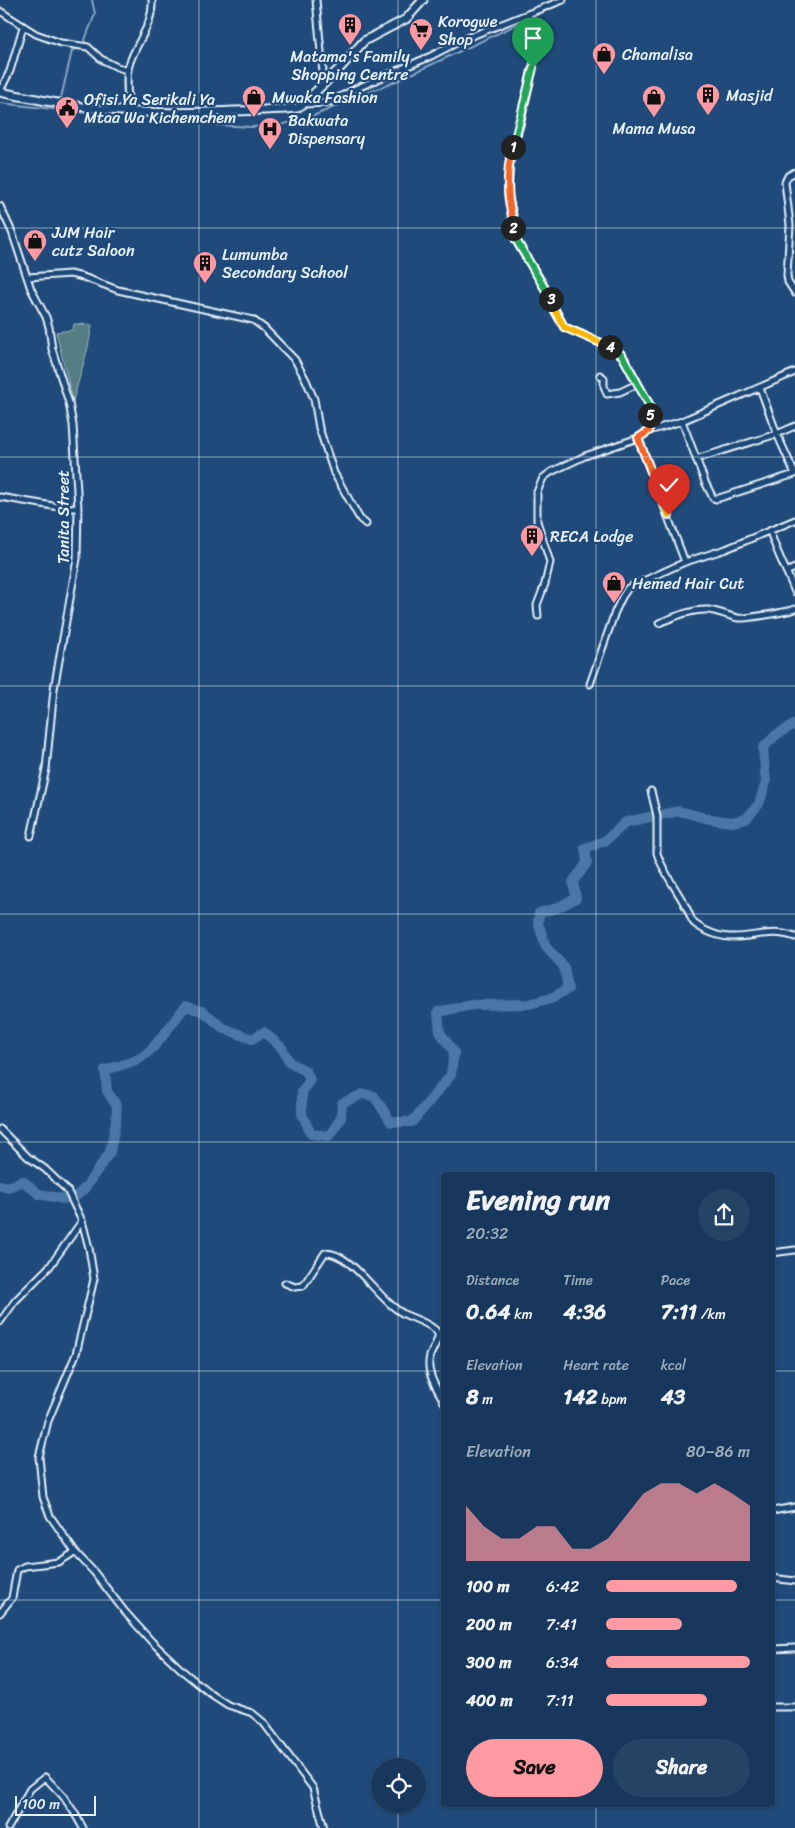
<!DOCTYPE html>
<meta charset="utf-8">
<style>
:root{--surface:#17385c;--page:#244365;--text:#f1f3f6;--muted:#9eacbb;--line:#365272;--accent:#ff9aa2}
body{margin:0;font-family:Sriracha,sans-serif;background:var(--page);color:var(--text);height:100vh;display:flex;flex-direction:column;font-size:19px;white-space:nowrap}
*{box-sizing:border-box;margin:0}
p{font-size:16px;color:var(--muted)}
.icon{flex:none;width:28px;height:28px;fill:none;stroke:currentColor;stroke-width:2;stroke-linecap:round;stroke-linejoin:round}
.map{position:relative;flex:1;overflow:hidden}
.drawer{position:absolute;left:441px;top:1172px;width:334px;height:635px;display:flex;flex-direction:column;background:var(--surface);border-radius:5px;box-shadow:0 1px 4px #0004,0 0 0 1px var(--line)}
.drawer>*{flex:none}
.fabs{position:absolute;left:371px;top:1758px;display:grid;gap:10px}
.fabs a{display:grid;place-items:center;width:55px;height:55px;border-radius:50%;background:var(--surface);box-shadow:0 1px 4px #0004,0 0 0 1px var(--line);font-size:25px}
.scale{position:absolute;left:15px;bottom:12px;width:81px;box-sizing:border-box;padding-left:5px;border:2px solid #e8f1f8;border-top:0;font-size:14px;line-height:18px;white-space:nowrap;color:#e8f1f8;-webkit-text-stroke:4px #1f4a7a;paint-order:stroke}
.pin{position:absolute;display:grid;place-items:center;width:42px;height:42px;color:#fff;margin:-51px -21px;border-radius:50% 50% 50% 0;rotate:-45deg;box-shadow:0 0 5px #0007}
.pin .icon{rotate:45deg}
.km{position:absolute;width:25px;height:25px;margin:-12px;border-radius:50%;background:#222;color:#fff;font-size:14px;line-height:25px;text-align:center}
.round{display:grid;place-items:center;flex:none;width:52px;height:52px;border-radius:26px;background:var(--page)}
.head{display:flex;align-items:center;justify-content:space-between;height:85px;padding:0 25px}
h1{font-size:28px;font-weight:700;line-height:38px}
.metrics{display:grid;grid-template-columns:repeat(3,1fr);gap:8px;height:85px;padding:5px 25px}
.metrics div{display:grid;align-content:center}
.metrics b{font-size:21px;font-weight:700}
.metrics small{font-size:14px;font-weight:400}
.metrics p{font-size:14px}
.chart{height:140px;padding:10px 25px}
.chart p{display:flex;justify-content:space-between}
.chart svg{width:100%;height:90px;margin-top:5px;fill:var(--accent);opacity:.7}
.button{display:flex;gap:10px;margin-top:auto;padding:10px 25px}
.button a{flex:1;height:58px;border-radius:30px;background:var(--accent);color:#111;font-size:20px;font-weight:700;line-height:58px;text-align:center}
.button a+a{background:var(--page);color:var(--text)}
ul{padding:0 25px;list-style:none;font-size:16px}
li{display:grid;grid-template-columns:80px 60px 1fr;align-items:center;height:38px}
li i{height:12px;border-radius:6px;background:var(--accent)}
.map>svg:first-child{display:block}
</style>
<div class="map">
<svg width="795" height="1828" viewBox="0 0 795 1828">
<rect width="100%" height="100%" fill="#1f4a7a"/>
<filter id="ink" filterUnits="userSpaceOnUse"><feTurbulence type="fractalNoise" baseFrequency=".02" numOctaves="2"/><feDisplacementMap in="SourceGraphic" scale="10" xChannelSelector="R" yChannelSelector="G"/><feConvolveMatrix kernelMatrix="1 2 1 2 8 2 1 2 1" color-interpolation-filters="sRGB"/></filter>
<g filter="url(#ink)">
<path fill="#557d83" stroke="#9eb7be" d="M 74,324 L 92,325 L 88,347 L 73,401 L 56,332 L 73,330 Z"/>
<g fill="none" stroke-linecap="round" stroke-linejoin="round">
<path stroke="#8aa7c6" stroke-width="2" d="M 83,45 L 95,14 L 92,0
M 61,98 L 72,51 L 79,47
M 0,103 L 105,115 L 189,119 L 219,125 L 251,127 L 275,126 L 306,119 L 403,78 L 558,5"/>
<path stroke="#4b76a5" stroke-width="10" d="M 0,1185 L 8,1187 L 23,1181 L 39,1194 L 63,1199 L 76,1196 L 85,1188 L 110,1152 L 116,1121 L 117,1106 L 107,1091 L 105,1070 C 117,1066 130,1064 142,1057 C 158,1046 173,1021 186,1006 L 204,1012 L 223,1028 L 252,1039 L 264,1032 L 282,1048 L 290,1063 L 306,1071 L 310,1080 L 302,1092 L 302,1114 L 311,1134 L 329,1136 L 341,1118 L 342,1103 L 363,1094 L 374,1096 L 391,1122 L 412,1122 L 451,1075 L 454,1052 L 440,1032 L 438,1012 L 472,1005 L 529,1004 L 551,998 L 568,989 L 564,967 L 546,947 L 538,922 L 539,913 L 557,908 L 576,898 L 573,882 L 587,863 L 585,848 L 605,841 L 626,822 L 679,811 L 709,819 L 732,822 L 746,819 L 759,804 L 766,782 L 763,748 L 776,735 L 795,724"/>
<g stroke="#e8f1f8" stroke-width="9">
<path id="street" d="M 316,0 L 324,83
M 0,11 L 36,34 L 61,43 L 88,47 L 101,59 L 117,67 L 127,70
M 527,14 L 536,30 L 537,47 L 520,125 L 510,156 L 508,195 L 513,215 L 513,234 L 522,251 L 543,284 L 564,327 L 611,347 L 622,355 L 650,406 L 649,431
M 0,91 L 10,71 L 23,27
M 303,104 L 328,103 L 355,89 L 431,56 L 464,39 L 563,0
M 129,111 C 128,97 125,78 129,65 C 136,42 154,24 152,0
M 795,172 L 788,176 L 785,182 L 790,225 L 787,275 L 788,282 L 795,293
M 0,206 L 12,232 L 31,289 L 46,317 L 49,327 L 52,349 L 69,403 L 73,425 L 78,508 L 77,559 L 54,689 L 46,769 L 31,836
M 28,277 L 70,274 L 83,277 L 118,290 L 253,320 L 264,328 L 295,360 L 306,380 L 314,399 L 319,428 L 334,473 L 360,519 L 366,524
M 600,375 L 604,378 L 604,386 L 607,394 L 620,392 L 637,384
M 682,421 L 705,482 L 713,498 L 716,499 L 795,474 L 777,434 L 760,388
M 638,438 L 685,562
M 696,459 L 777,434 L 795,426
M 0,497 L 65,508 L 78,508
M 770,531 C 776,552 787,571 795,592
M 788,571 L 795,568
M 538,616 L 537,605 L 545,584 L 550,562 L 537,521 L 537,492 L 543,478 L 551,472 L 585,456 L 638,438 L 649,431 L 682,421 L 795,372
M 659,623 C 674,617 692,609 708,610 C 718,611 728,616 738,618 C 745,619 787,612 795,609
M 590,684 L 615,612 L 622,597 L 628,588 L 685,562 L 726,549 L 795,520
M 651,791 L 657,816 L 657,853 C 663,873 679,892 688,911 C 690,915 691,921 695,924 C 704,931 719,937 731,937 C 754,938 771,928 795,937
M 0,1129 L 28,1157 L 45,1169 L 67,1190 L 82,1221 L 89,1248 L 94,1279 L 76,1354 L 48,1421 L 39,1457 L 43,1497 L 50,1516 L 75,1552 L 94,1572 L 125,1612 L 152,1642 L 185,1673 L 211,1694 L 228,1705 L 252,1713 L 263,1722 L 313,1788 L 324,1828
M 772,1253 L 795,1250
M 285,1283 L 295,1287 L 303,1286 L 325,1253 C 353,1252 379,1303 406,1315 C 413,1318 436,1326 438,1334 C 439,1340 432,1350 430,1356 C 425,1373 437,1388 444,1402
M 0,1322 L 15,1301 L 50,1266 L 82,1221
M 772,1511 L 795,1507
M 772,1578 L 795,1581
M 0,1613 L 12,1598 L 17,1570 L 25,1566 L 59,1562 L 75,1552
M 772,1649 L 795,1648
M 772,1707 L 795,1707
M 8,1828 L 30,1789 L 45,1777 L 63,1796 L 74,1812 L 83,1828"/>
</g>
<g stroke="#e8f1f8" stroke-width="11">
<path id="secondary" d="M 0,92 C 40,100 80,108 121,111 C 176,115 232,111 287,109 L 297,108 L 303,104 L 340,68 L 364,41 L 406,19 L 423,0"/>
</g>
<use href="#street" stroke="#1f4a7a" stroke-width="5"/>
<use href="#secondary" stroke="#1f4a7a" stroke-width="7"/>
</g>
</g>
<g fill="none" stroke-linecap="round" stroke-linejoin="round" filter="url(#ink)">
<g stroke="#fff" stroke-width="10">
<path id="split-1" d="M 513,147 L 533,68"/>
</g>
<g stroke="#fff" stroke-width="10">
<path id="split-2" d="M 513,228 C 513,217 510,209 509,200 C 507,183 508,163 513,147"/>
</g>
<g stroke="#fff" stroke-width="10">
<path id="split-3" d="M 513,228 L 515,238 L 551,299"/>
</g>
<g stroke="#fff" stroke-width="10">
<path id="split-4" d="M 551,299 L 555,311 L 564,327 L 610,347"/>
</g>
<g stroke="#fff" stroke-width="10">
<path id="split-5" d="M 610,347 L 622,355 L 650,406 L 650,415"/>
</g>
<g stroke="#fff" stroke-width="10">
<path id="split-6" d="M 650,415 L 649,431 L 638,438 L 657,487"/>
</g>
<g stroke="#fff" stroke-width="10">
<path id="split-7" d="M 657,487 L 669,515"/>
</g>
<use href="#split-1" stroke="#22a559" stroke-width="6"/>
<use href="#split-2" stroke="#f0652b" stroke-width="6"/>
<use href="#split-3" stroke="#22a559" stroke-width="6"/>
<use href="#split-4" stroke="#f5b400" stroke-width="6"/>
<use href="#split-5" stroke="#22a559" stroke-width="6"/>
<use href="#split-6" stroke="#f0652b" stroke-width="6"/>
<use href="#split-7" stroke="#f5b400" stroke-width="6"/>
</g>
<path fill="none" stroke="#e8f1f8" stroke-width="1" stroke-opacity="0.55" d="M 199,0 L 199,1828M 398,0 L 398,1766M 596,0 L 596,1175M 0,228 L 795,228M 0,457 L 795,457M 0,686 L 795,686M 0,914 L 795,914M 0,1142 L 795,1142M 0,1371 L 444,1371M 772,1371 L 795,1371M 0,1600 L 444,1600M 772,1600 L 795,1600M 398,1804 L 398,1828M 596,1805 L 596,1828"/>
<defs>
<g id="building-pin" transform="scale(1.25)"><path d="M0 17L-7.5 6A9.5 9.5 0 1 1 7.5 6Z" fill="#ff9aa2" stroke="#1f4a7a"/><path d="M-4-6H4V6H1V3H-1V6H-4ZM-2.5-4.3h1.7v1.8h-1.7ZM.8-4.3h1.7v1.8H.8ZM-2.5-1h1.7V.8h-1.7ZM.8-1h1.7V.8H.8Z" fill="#111"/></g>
<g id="supermarket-pin" transform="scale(1.25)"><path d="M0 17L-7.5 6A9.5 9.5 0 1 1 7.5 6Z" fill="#ff9aa2" stroke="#1f4a7a"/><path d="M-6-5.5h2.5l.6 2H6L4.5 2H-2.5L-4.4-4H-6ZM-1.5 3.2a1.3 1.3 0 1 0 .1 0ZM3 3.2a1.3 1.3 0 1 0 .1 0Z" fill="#111"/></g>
<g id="shop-pin" transform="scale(1.25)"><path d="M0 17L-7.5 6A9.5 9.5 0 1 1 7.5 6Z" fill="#ff9aa2" stroke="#1f4a7a"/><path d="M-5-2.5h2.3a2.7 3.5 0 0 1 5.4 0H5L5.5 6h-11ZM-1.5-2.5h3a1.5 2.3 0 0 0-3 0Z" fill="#111"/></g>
<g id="civic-pin" transform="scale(1.25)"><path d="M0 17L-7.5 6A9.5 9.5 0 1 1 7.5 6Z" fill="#ff9aa2" stroke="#1f4a7a"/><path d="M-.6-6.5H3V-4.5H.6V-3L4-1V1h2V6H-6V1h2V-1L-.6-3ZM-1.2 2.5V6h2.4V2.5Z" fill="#111"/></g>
<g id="hospital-pin" transform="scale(1.25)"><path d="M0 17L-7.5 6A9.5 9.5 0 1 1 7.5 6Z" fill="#ff9aa2" stroke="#1f4a7a"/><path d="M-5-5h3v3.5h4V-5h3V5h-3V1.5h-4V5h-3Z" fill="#111"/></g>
</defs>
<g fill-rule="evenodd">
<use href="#building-pin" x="350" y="25"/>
<use href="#supermarket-pin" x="421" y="30"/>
<use href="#shop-pin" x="604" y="54"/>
<use href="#building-pin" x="708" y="95"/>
<use href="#shop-pin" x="254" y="97"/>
<use href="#shop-pin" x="654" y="97"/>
<use href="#civic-pin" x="67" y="108"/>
<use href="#hospital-pin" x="270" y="129"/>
<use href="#shop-pin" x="35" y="241"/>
<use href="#building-pin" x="205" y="263"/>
<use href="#building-pin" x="532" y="536"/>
<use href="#shop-pin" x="614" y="583"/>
</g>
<g text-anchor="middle" stroke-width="4.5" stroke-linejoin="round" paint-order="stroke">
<g font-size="16" fill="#e8f1f8" stroke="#1f4a7a" text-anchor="start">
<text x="438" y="27">Korogwe<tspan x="438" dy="18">Shop</tspan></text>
<text x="622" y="60">Chamalisa</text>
<text x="350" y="62" text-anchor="middle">Matama's Family<tspan x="350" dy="18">Shopping Centre</tspan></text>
<text x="726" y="101">Masjid</text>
<text x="272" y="103">Mwaka Fashion</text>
<text x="84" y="105">Ofisi Ya Serikali Ya<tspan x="84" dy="18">Mtaa Wa Kichemchem</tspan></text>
<text x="288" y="126">Bakwata<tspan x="288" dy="18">Dispensary</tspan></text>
<text x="654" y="134" text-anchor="middle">Mama Musa</text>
<text x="52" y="238">JJM Hair<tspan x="52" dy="18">cutz Saloon</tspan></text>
<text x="222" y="260">Lumumba<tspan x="222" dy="18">Secondary School</tspan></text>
<text x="550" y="542">RECA Lodge</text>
<text x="632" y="589">Hemed Hair Cut</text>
</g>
<g font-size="16" fill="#e8f1f8" stroke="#1f4a7a">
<text transform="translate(63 517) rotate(-90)" y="6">Tanita Street</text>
</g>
</g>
</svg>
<div class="fabs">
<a><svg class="icon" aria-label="locate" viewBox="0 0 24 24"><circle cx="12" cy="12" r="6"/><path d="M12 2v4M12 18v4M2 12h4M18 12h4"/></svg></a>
</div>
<div class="scale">100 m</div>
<div class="pin" style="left:533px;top:68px;background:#1e9e55"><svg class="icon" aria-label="arrive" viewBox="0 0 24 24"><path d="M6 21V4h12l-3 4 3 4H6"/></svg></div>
<div class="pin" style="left:669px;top:515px;background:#d93025"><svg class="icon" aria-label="check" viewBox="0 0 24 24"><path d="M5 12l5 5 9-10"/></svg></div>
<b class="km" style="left:513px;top:147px">1</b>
<b class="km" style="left:513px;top:228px">2</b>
<b class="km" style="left:551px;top:299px">3</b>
<b class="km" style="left:610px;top:347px">4</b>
<b class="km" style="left:650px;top:415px">5</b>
<section class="drawer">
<div class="head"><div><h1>Evening run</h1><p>20:32</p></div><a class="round"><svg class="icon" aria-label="share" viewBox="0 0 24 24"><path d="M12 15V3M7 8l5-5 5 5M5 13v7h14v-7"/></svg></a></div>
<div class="metrics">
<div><p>Distance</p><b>0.64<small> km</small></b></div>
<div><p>Time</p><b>4:36</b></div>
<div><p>Pace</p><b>7:11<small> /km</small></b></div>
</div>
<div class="metrics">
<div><p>Elevation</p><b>8<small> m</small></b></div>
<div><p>Heart rate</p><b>142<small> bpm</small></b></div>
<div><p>kcal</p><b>43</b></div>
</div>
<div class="chart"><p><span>Elevation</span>80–86 m</p>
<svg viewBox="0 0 160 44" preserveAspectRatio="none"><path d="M0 44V17L10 27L20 33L30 33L40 27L50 27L60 38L70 38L80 33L90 22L100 11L110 6L120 6L130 11L140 6L150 11L160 17V44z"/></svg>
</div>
<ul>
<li><b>100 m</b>6:42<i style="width:91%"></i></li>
<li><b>200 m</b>7:41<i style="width:53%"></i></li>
<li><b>300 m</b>6:34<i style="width:100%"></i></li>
<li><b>400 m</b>7:11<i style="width:70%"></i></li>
</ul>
<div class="button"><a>Save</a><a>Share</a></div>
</section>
</div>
